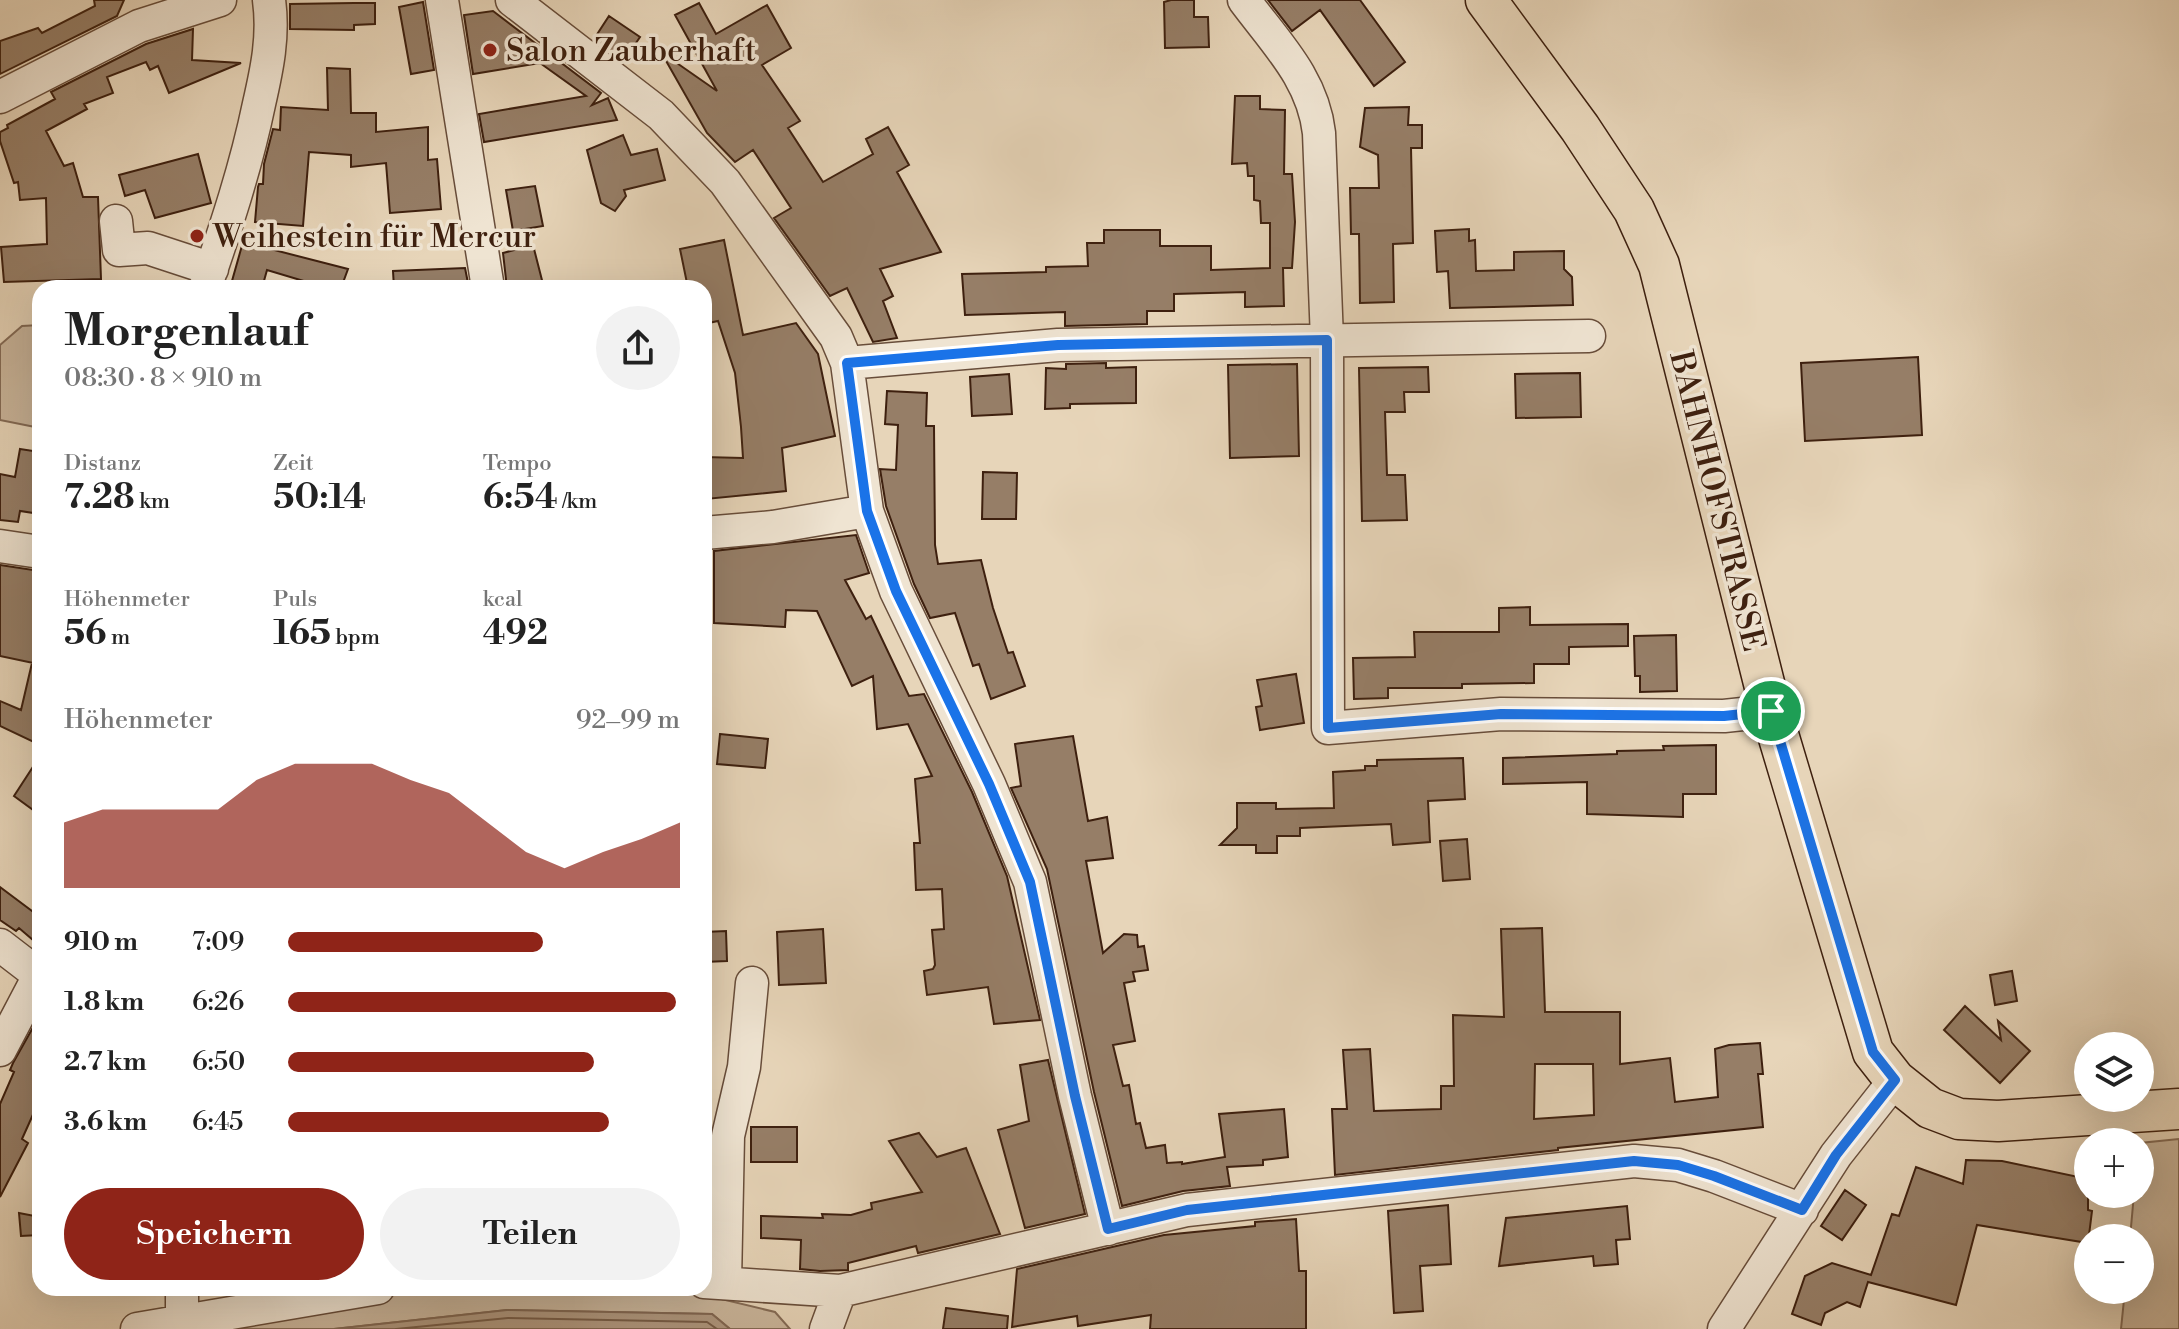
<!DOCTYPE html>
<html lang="de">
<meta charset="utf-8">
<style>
:root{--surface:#fff;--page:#f2f2f2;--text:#222;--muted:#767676;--accent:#8f2418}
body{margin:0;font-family:"Libre Bodoni",serif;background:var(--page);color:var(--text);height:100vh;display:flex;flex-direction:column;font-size:30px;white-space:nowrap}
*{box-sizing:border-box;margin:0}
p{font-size:26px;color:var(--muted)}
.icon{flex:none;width:44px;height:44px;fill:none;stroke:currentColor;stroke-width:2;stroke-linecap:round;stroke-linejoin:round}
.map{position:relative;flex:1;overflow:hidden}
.side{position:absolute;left:32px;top:280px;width:680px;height:1016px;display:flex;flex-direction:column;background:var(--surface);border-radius:24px;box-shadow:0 8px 32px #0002}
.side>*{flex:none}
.fabs{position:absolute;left:2074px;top:1032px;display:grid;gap:16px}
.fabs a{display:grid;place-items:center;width:80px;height:80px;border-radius:50%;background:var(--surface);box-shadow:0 8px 32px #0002;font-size:40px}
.pin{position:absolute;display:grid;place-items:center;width:68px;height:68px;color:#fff;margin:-34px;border:4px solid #fff;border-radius:50%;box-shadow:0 2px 8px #0007}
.round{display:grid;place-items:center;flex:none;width:84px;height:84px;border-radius:42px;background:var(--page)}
.overview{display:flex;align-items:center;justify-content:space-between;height:136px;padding:0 32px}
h1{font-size:44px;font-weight:800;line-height:60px}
.figures{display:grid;grid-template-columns:repeat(3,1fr);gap:12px;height:136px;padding:8px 32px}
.figures div{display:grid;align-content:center}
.figures b{font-size:34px;font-weight:800}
.figures small{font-size:22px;font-weight:400}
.figures p{font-size:22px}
.chart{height:224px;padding:16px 32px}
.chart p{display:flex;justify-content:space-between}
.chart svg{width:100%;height:144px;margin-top:8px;fill:var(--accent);opacity:.7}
.primary-button{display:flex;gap:16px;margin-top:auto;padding:16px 32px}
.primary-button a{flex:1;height:92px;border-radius:48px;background:var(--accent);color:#fff;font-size:32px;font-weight:800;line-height:92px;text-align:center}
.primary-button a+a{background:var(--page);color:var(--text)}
ul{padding:0 32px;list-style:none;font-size:26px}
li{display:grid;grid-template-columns:128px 96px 1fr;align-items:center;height:60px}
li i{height:20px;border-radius:10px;background:var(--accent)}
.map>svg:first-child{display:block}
</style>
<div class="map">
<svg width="2179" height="1329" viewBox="0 0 2179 1329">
<rect width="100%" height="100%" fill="#e7d5b9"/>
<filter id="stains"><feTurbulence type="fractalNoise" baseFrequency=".0025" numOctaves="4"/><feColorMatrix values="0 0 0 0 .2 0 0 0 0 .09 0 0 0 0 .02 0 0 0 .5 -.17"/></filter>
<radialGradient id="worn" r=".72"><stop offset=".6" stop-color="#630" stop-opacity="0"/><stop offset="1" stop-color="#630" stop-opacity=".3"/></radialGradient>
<path fill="#cab69c" stroke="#846b56" stroke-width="2" d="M 40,325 L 40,428 L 0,420 L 0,345 L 22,326 Z
M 2179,1139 L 2179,1329 L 2121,1329 L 2125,1290 L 2140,1290 L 2140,1238 L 2130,1238 L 2134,1194 L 2140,1194 L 2140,1143 Z
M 433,1288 L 688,1291 L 775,1312 L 790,1329 L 730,1329 L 712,1314 L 507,1310 L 334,1329 L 205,1329 Z"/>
<path fill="#ae977f" stroke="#816752" stroke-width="2" d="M 507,1310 L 712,1314 L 730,1329 L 334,1329 Z"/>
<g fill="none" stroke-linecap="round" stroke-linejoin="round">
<path stroke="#765c47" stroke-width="2" d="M 396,1329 L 508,1318 L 707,1322 L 717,1329"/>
</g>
<path fill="#967e67" stroke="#3e200f" stroke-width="2" fill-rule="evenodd" d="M 94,0 L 124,0 L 117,16 L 0,74 L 0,41 L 38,28 L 42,33 L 95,6 Z
M 1171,0 L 1194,0 L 1194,17 L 1208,17 L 1209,47 L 1165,48 L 1164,2 Z
M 1268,0 L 1360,0 L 1405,62 L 1374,86 L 1320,10 L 1292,31 Z
M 423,2 L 434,70 L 411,74 L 399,7 Z
M 354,3 L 375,3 L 375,24 L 354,25 L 354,30 L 290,29 L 290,4 Z
M 699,3 L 716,34 L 767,5 L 791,48 L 762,65 L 800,121 L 788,128 L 823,182 L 873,154 L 866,139 L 888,127 L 909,165 L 897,172 L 941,252 L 880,269 L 893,296 L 883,301 L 897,338 L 873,342 L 847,288 L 830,296 L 774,218 L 791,208 L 753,150 L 735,162 L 707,133 L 661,52 L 717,91 L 675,15 Z
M 493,11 L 601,93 L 592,105 L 608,98 L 617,120 L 484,142 L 479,114 L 586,96 L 540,63 L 473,74 L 464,15 Z
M 609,16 L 640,37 L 623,62 L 594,39 Z
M 193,29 L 192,60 L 241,63 L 169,93 L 158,66 L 150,70 L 146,62 L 107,77 L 113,93 L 84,104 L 87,109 L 46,131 L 64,166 L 73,163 L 83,197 L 98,197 L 101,279 L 4,282 L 1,247 L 47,244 L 46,198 L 20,200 L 18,182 L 14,183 L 0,141 L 0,132 L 8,128 L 7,125 L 55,99 L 51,92 L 146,44 Z
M 327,68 L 350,69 L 351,113 L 376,113 L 376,132 L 428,127 L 428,160 L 437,159 L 441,209 L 390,213 L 386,163 L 351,167 L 351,155 L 309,152 L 303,226 L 255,222 L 258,187 L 259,184 L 263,184 L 264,164 L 273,129 L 280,130 L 281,107 L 328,110 Z
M 1235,96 L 1260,96 L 1260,109 L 1285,110 L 1284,174 L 1292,174 L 1295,222 L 1292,268 L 1283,268 L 1284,306 L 1245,307 L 1245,292 L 1174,294 L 1174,311 L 1147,311 L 1147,324 L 1065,326 L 1065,312 L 965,315 L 962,274 L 1046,272 L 1046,267 L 1088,266 L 1087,243 L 1104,243 L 1104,230 L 1160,230 L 1160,246 L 1211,246 L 1211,270 L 1270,268 L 1270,223 L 1261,223 L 1260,201 L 1254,200 L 1254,176 L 1248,176 L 1247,163 L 1232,164 Z
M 1409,107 L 1408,125 L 1422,125 L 1422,148 L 1411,148 L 1413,243 L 1393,244 L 1394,302 L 1360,303 L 1359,234 L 1351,234 L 1350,188 L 1379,188 L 1378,155 L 1360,147 L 1365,108 Z
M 623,135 L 631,155 L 657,149 L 665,180 L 624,190 L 626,196 L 615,211 L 601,203 L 587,150 Z
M 198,154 L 211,203 L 155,218 L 145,190 L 125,196 L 119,175 Z
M 535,186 L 543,226 L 513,231 L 506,190 Z
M 1469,229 L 1469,241 L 1475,240 L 1476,271 L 1514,270 L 1514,252 L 1564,251 L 1564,269 L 1572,277 L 1573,305 L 1450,308 L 1448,271 L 1437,272 L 1435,231 Z
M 724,240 L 743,335 L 796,323 L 818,354 L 835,436 L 782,448 L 786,491 L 706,499 L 704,457 L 743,458 L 741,427 L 735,373 L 718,321 L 704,324 L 704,288 L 688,288 L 680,249 Z
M 243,242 L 348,269 L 341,288 L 327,288 L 267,270 L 262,288 L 230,288 Z
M 533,245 L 544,288 L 507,288 L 503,253 Z
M 465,268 L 469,288 L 394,288 L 393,271 Z
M 1918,357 L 1922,435 L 1805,441 L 1801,363 Z
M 1106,363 L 1106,368 L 1136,367 L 1136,403 L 1070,404 L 1070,408 L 1045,409 L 1046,368 L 1066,369 L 1066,364 Z
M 1297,364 L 1299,456 L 1230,458 L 1228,365 Z
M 1428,367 L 1429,392 L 1404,392 L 1405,412 L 1385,412 L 1387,475 L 1405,475 L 1407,520 L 1362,521 L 1359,368 Z
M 1580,373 L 1581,417 L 1516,418 L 1515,374 Z
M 1009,374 L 1012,414 L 972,416 L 970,377 Z
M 887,391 L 927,393 L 926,426 L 934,426 L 935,545 L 938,564 L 981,560 L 993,608 L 1008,653 L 1013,652 L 1025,686 L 991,699 L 979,664 L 973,666 L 955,613 L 930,618 L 914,584 L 886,506 L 880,469 L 896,470 L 898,425 L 885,424 Z
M 20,449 L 40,452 L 40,514 L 20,511 L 18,522 L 0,520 L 0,474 L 15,477 Z
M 983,472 L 1017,473 L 1016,519 L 982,519 Z
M 856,535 L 869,573 L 845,580 L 866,619 L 871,616 L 909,696 L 924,694 L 972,792 L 1007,876 L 1040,1020 L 994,1024 L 988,987 L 927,995 L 924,971 L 933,969 L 935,965 L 932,930 L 944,929 L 942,889 L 916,890 L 914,843 L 920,843 L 915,779 L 932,776 L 908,724 L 877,729 L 873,676 L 852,686 L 817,611 L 786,610 L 785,627 L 714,623 L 714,551 Z
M 0,565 L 40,571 L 40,745 L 0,726 L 0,701 L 21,710 L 32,663 L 38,664 L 0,656 Z
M 1530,607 L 1530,625 L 1628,624 L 1628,646 L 1569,647 L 1569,664 L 1534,664 L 1534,683 L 1462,684 L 1462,688 L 1388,688 L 1388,698 L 1354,699 L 1353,658 L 1415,657 L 1414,632 L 1499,632 L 1499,608 Z
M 1676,635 L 1677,691 L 1640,692 L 1640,676 L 1635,676 L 1634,636 Z
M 1296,674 L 1304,723 L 1260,730 L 1256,707 L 1262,706 L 1257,680 Z
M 720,734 L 768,739 L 765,768 L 717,764 Z
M 1073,736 L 1088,821 L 1107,817 L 1113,858 L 1086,861 L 1103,953 L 1124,934 L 1137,935 L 1138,947 L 1144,946 L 1148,970 L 1133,972 L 1135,981 L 1124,983 L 1135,1041 L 1113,1045 L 1123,1086 L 1129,1085 L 1136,1124 L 1140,1123 L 1146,1148 L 1165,1145 L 1167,1163 L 1182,1162 L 1182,1164 L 1225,1157 L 1219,1114 L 1284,1109 L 1288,1157 L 1263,1160 L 1263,1165 L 1227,1167 L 1230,1186 L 1183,1191 L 1122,1206 L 1094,1092 L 1047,869 L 1011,788 L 1021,786 L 1015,744 Z
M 1716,745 L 1716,794 L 1683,794 L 1683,817 L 1587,814 L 1587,782 L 1503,784 L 1503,758 L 1617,754 L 1617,751 L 1664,750 L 1663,746 Z
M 40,756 L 40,815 L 14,796 Z
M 1463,758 L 1465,799 L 1428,801 L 1430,842 L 1393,845 L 1391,824 L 1300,828 L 1300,836 L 1277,836 L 1277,853 L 1256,853 L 1256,845 L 1220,845 L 1237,828 L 1237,803 L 1276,803 L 1276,809 L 1334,808 L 1333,772 L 1365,770 L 1365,766 L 1377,766 L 1377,760 Z
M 1467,839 L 1470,879 L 1443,881 L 1440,841 Z
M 0,887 L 40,917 L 40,946 L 19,928 L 16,931 L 0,920 Z
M 1542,928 L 1545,1012 L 1620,1012 L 1620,1064 L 1670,1058 L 1675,1102 L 1718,1097 L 1715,1049 L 1729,1045 L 1760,1043 L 1763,1074 L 1758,1074 L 1763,1127 L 1558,1148 L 1558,1150 L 1335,1175 L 1332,1109 L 1347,1109 L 1343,1050 L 1370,1049 L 1374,1111 L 1441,1109 L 1441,1086 L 1454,1086 L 1453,1015 L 1504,1017 L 1501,929 ZM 1535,1064 L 1593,1064 L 1594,1115 L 1534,1119 Z
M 823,929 L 826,983 L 779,985 L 777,932 Z
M 726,931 L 727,961 L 704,962 L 704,932 Z
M 2012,971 L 2017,1001 L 1995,1005 L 1990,975 Z
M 1965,1006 L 2001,1040 L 1998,1021 L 2030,1051 L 2000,1083 L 1944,1030 Z
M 40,1015 L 40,1099 L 22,1139 L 28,1143 L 0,1197 L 0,1104 L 14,1072 L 10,1070 L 13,1063 Z
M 1048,1060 L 1085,1214 L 1025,1228 L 998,1130 L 1029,1121 L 1020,1065 Z
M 751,1127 L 797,1127 L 797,1162 L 751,1162 Z
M 919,1133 L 937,1157 L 966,1148 L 1000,1234 L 918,1253 L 916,1246 L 848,1263 L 848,1270 L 820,1271 L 800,1269 L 801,1240 L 761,1238 L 761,1216 L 823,1218 L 822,1214 L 851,1215 L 872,1209 L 871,1203 L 922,1192 L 889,1141 Z
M 1966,1160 L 2002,1161 L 2088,1179 L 2088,1210 L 2092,1211 L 2088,1243 L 1977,1225 L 1956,1305 L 1868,1282 L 1860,1307 L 1847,1302 L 1825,1313 L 1821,1325 L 1792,1314 L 1805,1276 L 1832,1263 L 1871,1275 L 1892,1214 L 1899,1216 L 1916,1167 L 1963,1184 Z
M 1845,1190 L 1866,1205 L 1842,1240 L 1821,1226 Z
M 1448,1205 L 1451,1264 L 1420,1266 L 1423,1311 L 1394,1313 L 1388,1211 Z
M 1627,1206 L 1630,1239 L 1616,1240 L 1618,1264 L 1594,1266 L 1593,1256 L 1499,1266 L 1506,1218 Z
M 19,1213 L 40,1217 L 40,1235 L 21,1236 Z
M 1296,1219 L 1299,1271 L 1306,1271 L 1306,1329 L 1150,1329 L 1151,1315 L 1078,1326 L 1077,1316 L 1012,1327 L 1017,1269 L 1164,1235 L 1255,1226 L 1255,1222 Z
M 946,1308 L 1008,1316 L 1007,1329 L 943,1329 Z"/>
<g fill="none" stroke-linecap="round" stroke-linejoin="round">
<g stroke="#684d3a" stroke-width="35">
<path id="minor" d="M 442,0 L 488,288
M 512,0 L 661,115 L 725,182 L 836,337 L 847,363 L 867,511 L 896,591 L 989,784 L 1030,882 L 1075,1096 L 1108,1229
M 1244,0 C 1276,43 1313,79 1319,133 L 1327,340 L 1328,728 L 1501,714 L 1724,716 L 1771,711
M 0,97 L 139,26 L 220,0
M 116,221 L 119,250 L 148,248 L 212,269
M 205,288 C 226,227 246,167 259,104 C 267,69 274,36 269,0
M 847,363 L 1058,345 L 1589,336
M 704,533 L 773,527 L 867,511
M 0,546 L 40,552
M 0,945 L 39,975
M 0,1050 L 40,974
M 704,1282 L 840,1291 L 1187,1210 L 1634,1161 L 1678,1165 L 1714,1176 L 1802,1210
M 725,1282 L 728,1136 L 744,1067 L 752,983
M 182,1321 L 182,1288
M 137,1329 L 378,1288
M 826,1329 L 840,1291
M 1724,1329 L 1836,1155 L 1895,1080"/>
</g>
<g stroke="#3e200f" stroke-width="43">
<path id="major" d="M 1486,0 L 1580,128 L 1634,210 L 1659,265 L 1771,711 L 1873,1052 L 1895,1080 L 1930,1108 L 1959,1119 L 1998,1121 L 2179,1109"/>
</g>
<use href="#minor" stroke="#efe4d2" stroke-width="32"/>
<use href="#major" stroke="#e7d5b9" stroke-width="40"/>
</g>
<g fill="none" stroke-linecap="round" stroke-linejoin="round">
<g stroke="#fff" stroke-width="16">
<path id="route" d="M 1327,340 L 1328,728 L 1501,714 L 1724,716 L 1771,711 L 1873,1052 L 1895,1080 L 1836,1155 L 1802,1210 L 1714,1176 L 1678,1165 L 1634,1161 L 1187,1210 L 1108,1229 L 1075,1096 L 1030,882 L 989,784 L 896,591 L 867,511 L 847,363 L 1058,345 Z"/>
</g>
<use href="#route" stroke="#1a73e8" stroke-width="10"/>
</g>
<g fill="#8f2418" stroke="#efe4d2" stroke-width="3">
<circle cx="490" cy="50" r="8"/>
<circle cx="197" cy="236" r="8"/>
</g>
<g text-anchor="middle" stroke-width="7" stroke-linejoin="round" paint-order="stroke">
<g font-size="32" fill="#3e200f" stroke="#efe4d2" text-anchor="start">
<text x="506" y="61">Salon Zauberhaft</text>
<text x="213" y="247">Weihestein für Mercur</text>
</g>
<g font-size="32" fill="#3e200f" stroke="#efe4d2">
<text transform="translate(1718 501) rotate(76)" y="11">BAHNHOFSTRASSE</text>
</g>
</g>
<rect width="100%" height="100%" filter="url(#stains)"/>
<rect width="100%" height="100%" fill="url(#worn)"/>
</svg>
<div class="fabs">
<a><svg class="icon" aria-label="layers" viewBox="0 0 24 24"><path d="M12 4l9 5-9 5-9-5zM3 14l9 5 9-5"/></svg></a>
<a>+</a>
<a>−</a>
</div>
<div class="pin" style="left:1771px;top:711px;background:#1e9e55"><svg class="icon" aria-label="arrive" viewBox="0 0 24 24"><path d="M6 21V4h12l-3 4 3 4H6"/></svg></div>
<section class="side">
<div class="overview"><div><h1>Morgenlauf</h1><p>08:30 · 8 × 910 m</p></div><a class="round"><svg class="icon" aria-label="share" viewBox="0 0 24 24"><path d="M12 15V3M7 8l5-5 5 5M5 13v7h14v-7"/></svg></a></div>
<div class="figures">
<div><p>Distanz</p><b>7.28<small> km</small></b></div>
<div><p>Zeit</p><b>50:14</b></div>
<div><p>Tempo</p><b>6:54<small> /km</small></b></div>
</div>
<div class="figures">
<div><p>Höhenmeter</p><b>56<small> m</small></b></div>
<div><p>Puls</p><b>165<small> bpm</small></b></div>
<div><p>kcal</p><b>492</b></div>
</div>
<div class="chart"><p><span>Höhenmeter</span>92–99 m</p>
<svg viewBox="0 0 160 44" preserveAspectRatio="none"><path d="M0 44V24L10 20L20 20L30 20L40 20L50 11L60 6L70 6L80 6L90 11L100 15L110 24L120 33L130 38L140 33L150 29L160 24V44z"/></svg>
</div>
<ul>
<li><b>910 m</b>7:09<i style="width:65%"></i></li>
<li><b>1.8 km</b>6:26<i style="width:99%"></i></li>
<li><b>2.7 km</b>6:50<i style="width:78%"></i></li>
<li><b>3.6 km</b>6:45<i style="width:82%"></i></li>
</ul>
<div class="primary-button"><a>Speichern</a><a>Teilen</a></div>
</section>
</div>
